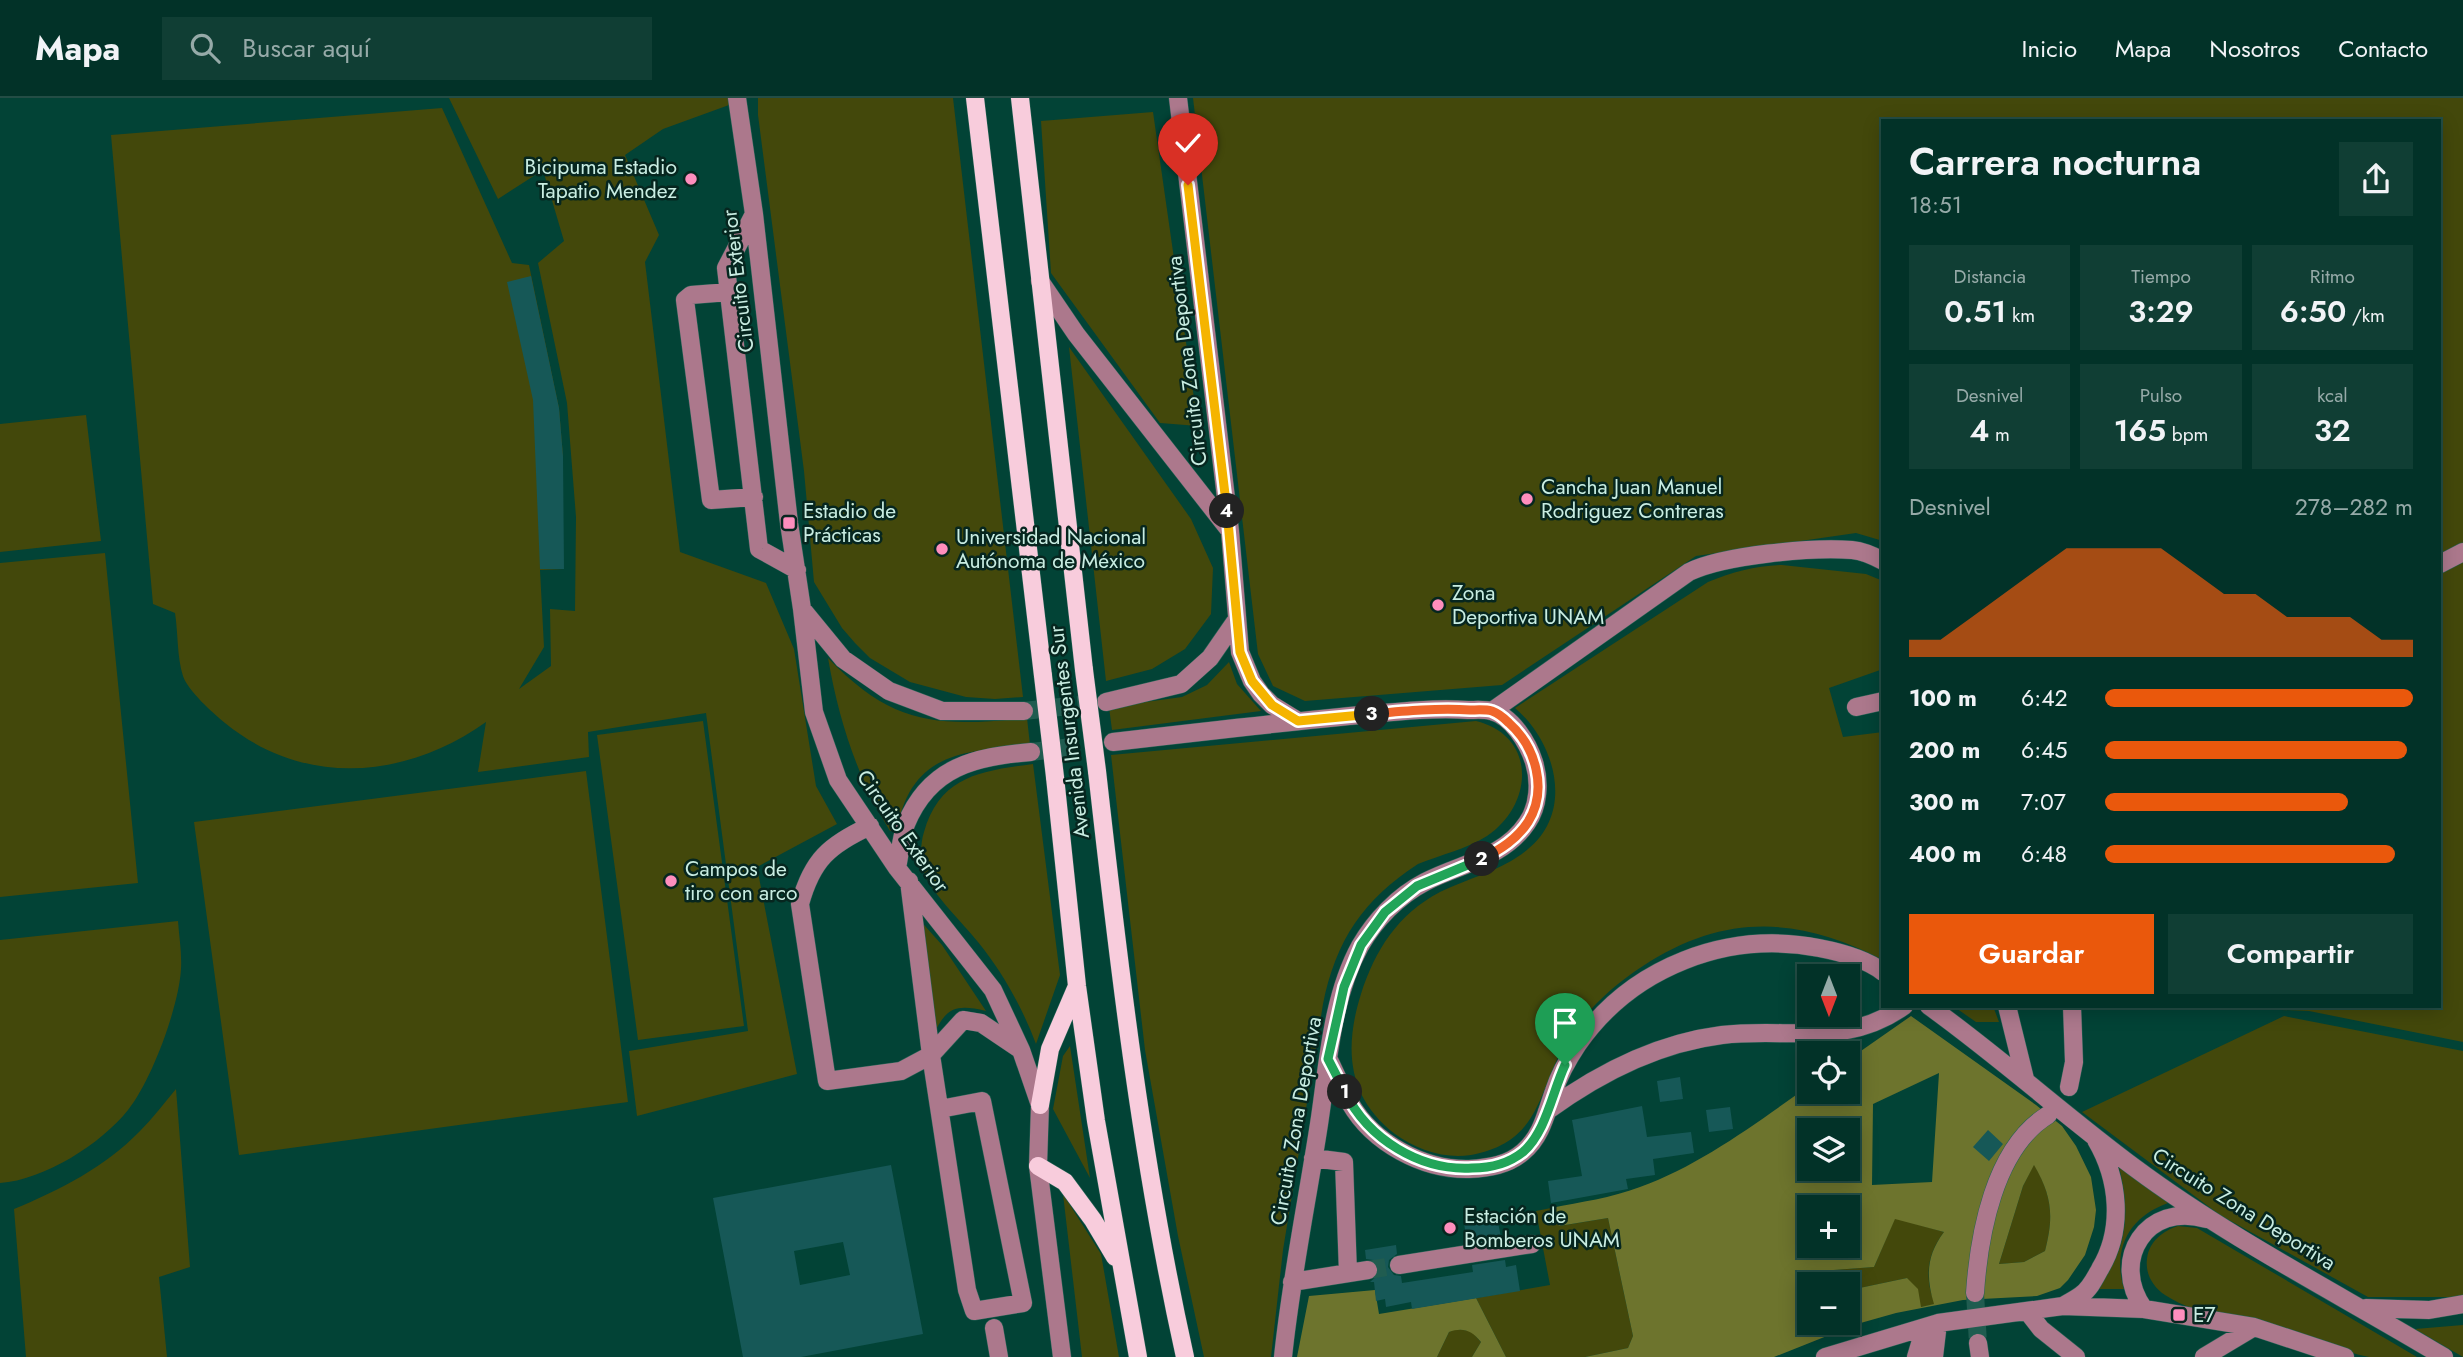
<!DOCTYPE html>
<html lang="es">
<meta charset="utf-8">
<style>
:root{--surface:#023228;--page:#103e34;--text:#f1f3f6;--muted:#96aaa8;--line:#234d45;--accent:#ea580c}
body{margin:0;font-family:Jost,sans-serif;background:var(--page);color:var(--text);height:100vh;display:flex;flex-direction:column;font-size:26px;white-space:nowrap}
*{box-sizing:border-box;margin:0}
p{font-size:23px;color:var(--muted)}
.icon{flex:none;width:38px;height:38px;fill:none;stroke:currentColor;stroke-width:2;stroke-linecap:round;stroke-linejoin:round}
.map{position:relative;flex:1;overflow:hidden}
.panel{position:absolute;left:1881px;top:21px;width:560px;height:889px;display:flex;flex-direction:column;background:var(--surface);border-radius:0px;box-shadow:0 4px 18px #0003,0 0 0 2px var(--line)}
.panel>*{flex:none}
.needle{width:46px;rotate:180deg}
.buttons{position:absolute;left:1797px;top:866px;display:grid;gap:14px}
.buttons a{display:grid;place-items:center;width:63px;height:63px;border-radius:0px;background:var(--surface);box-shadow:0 4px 18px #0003,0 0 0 2px var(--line);font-size:35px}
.pin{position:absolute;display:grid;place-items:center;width:60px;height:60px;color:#fff;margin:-72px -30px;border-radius:50% 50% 50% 0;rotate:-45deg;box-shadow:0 0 7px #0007}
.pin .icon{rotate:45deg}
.km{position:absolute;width:35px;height:35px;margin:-18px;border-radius:50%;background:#222;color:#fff;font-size:19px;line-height:35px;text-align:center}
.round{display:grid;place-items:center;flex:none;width:74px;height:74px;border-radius:0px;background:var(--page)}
.head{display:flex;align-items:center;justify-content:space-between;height:119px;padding:0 28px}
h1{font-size:38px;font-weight:600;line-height:52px}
.stats{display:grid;grid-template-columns:repeat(3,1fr);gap:10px;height:119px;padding:7px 28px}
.stats div{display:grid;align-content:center;border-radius:0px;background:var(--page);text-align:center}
.stats b{font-size:30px;font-weight:600}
.stats small{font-size:19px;font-weight:400}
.stats p{font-size:19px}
.chart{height:196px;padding:14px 28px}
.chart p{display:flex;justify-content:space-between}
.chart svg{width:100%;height:126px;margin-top:7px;fill:var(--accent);opacity:.7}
.primary-button{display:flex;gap:14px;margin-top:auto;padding:14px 28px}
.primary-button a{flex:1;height:80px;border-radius:0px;background:var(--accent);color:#fff;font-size:28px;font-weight:600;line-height:80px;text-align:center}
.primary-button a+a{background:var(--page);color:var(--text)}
ul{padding:0 28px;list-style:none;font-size:23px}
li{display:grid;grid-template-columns:112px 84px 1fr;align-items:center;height:52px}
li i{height:18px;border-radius:9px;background:var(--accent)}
header{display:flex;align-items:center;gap:42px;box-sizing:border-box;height:98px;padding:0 35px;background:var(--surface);border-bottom:2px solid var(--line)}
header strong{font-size:33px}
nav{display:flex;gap:38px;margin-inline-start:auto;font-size:24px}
.search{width:490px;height:63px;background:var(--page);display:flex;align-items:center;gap:18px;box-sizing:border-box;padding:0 24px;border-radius:0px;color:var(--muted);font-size:26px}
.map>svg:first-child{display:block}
</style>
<header>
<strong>Mapa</strong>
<div class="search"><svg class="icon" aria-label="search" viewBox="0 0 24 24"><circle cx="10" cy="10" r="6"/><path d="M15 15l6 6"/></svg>Buscar aquí</div>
<nav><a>Inicio</a><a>Mapa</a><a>Nosotros</a><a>Contacto</a></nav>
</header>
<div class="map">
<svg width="2463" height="1259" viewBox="0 0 2463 1259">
<rect width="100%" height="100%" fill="#024336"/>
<path fill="#43480b" d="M 449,0 L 728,0 L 729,7 L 663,31 L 625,57 L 659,137 L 645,164 L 680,454 L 766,485 L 794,551 L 816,688 L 837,726 L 757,769 L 797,976 L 637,1018 L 629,953 L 748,933 L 706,615 L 588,634 L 589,659 L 478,674 L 486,624 C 406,681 305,690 225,625 C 213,615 188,593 183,578 C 177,560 178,533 175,515 L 153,506 L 111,37 L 442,10 L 512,165 L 529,167 L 559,310 L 563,358 L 563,471 L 540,472 L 544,549 L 519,591 L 551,568 L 550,511 L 575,513 L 576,419 L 567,305 L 538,165 L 564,143 L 543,72 L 498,101 Z
M 758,0 L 953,0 L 1023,599 L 995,601 L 966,599 L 910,584 L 870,560 L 855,545 L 842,530 L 814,484 L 804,373 L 758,17 Z
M 1193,0 L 2463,0 L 2463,944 L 2309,913 L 2181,908 L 2440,908 L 2440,23 L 1883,23 L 1883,443 L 1856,435 L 1696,458 L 1502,587 L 1305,603 L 1273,588 L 1258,556 Z
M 1153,14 L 1198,328 L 1160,325 L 1051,175 L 1041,23 Z
M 1069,249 L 1191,421 L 1213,470 L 1211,516 L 1185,551 L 1152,571 L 1106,583 Z
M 86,317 L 101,443 L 0,454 L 0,326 Z
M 105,455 L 138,785 L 0,799 L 0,465 Z
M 1782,467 L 1866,476 L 1883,483 L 1883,571 L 1829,590 L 1843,639 L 1883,634 L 1883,862 C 1799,818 1724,815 1643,868 C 1615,886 1591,908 1572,935 C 1536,986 1547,1043 1471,1057 C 1444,1061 1417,1052 1395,1036 C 1347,999 1344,950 1361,896 C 1375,852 1398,816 1440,794 C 1470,779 1502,773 1528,751 C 1575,713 1555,644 1515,610 L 1708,484 C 1733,474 1755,468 1782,467 Z
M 828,560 C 893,628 938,629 1027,620 L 1030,647 C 986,653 939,649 912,690 C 904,702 900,718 896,731 L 890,733 C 857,679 839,623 828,560 Z
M 1229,564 L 1237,586 L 1261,613 L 1112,632 L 1109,609 L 1182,599 L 1207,587 Z
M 703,623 L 744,928 L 638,942 L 597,637 Z
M 1476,623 C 1537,638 1534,706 1487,738 C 1467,751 1440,757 1418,766 C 1363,802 1336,842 1323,906 L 1283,1152 L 1271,1259 L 1204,1259 L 1178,1138 L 1145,952 L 1111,657 Z
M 1033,666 L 1060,877 L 1036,946 C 1022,909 1003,875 978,844 C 962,824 935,799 925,777 C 920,765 920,746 924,734 C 940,678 981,673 1033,666 Z
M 586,673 L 628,1004 L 239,1057 L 194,724 Z
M 917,819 L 942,847 L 986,913 C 956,906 946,909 933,938 Z
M 178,823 C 179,838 182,855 181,871 C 179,908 152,982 128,1012 C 101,1046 44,1082 0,1085 L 0,842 Z
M 1953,908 L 1993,908 L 1999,924 L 1976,924 Z
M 2284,918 L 2463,953 L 2463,1197 L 2457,1199 L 2368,1199 L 2220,1117 L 2082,1014 Z
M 1070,948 L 1090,1080 L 1053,1011 L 1063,958 Z
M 176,991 L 190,1169 L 159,1179 L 167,1259 L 26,1259 L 14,1111 C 60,1092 105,1069 140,1033 C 153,1020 164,1005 176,991 Z
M 2118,1065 L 2168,1105 C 2129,1119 2112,1151 2124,1191 L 2097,1191 C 2128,1151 2131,1114 2118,1065 Z
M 2034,1066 C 2052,1098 2054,1118 2045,1153 L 2024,1164 L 1999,1166 L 2023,1088 Z
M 1063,1096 L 1101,1156 L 1119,1259 L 1082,1259 Z
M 1551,1110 L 1560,1128 L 1608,1120 L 1633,1238 L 1628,1250 L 1585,1259 L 1506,1259 L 1476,1200 L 1550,1187 L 1536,1113 Z
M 1895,1120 L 1944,1134 C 1927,1156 1924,1180 1935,1206 L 1921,1209 L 1907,1180 L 1850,1192 L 1848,1195 L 1848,1186 L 1823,1186 L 1819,1173 L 1874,1169 Z
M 2178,1128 L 2197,1130 L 2417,1259 C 2402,1259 2384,1259 2369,1259 C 2341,1254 2315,1238 2288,1231 C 2248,1221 2200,1220 2165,1197 C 2153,1189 2145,1176 2147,1161 C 2149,1143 2163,1133 2178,1128 Z
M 2463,1227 L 2463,1259 L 2415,1231 Z
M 1456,1231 L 1471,1233 L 1481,1244 L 1472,1259 L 1437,1259 L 1449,1234 Z"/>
<path fill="#6d742d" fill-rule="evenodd" d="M 1911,918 L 2036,1007 L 2062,1028 L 2076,1048 L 2091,1079 L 2096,1112 L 2094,1129 L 2085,1157 L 2068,1182 L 2060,1190 L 2037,1198 L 1963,1202 L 1896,1215 L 1857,1226 L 1774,1259 L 1585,1259 L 1628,1250 L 1633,1238 L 1608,1120 L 1559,1128 L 1551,1110 C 1581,1104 1611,1100 1640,1089 C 1701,1067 1756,1025 1809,988 L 1810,994 L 1848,994 L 1848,962 ZM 1939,975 L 1932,1084 L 1872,1087 L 1873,1006 ZM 1810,1032 L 1856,1034 L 1856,1055 L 1848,1056 L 1848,1071 L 1810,1071 ZM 2034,1067 C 2052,1098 2054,1118 2045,1153 L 2024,1164 L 1999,1166 L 2023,1088 ZM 1810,1110 L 1848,1110 L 1848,1148 L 1810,1148 ZM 1895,1121 L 1944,1134 C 1926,1158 1926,1179 1934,1206 L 1921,1209 L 1918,1191 L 1907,1180 L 1850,1192 L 1848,1195 L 1848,1225 L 1810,1225 L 1810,1186 L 1823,1186 L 1820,1173 L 1874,1169 Z
M 1375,1192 L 1379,1216 L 1476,1200 L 1506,1259 L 1472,1259 L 1481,1244 C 1472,1232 1462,1229 1449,1234 L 1437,1259 L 1297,1259 L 1309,1198 Z"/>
<path fill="#165857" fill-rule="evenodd" d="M 531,178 L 559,310 L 563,358 L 564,471 L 540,471 L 533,302 L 507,184 Z
M 1680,979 L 1683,1001 L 1660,1004 L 1657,983 Z
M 1642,1008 L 1647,1039 L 1691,1034 L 1694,1055 L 1653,1061 L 1655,1077 L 1626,1081 L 1628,1091 L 1551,1105 L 1548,1083 L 1582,1078 L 1572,1022 Z
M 1730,1009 L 1733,1031 L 1709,1034 L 1706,1012 Z
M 1988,1032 L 2003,1046 L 1989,1063 L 1973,1049 Z
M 891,1067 L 923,1236 L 801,1259 L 743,1259 L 713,1100 ZM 843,1144 L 850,1177 L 800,1187 L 794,1153 Z
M 1497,1120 L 1501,1139 L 1467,1145 L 1464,1125 Z
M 1396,1147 L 1397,1156 L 1389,1162 L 1388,1169 L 1394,1177 L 1401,1178 L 1402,1185 L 1473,1174 L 1472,1167 L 1505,1162 L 1506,1169 L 1516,1167 L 1520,1193 L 1412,1211 L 1411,1204 L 1386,1209 L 1385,1201 L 1376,1203 L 1374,1184 L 1370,1184 L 1378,1177 L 1379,1170 L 1373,1162 L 1366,1161 L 1365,1152 Z"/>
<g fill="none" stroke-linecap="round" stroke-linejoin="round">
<path stroke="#205c50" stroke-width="18" stroke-dasharray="18 9" stroke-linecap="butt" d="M 1024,613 L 1106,604
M 1031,654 L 1113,644
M 1368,1172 L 1399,1167
M 1975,1195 L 1978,1245"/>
<g stroke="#266255" stroke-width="19">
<path id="minor" d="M 737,0 L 754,116 L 789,425 L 802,511 L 814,614 L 838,682 L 897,770 L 993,892 L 1021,952 L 1040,1007 L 1038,1068 L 1062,1259
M 1178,0 L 1230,433 L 1240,554 L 1252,583 L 1261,596 L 1272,607 L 1298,623
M 754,116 L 726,170 L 759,451 L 797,472
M 1040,183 L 1076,236 L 1230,433
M 729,194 L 691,197 L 685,202 L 711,402 L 754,399
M 2440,466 L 2463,454
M 802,511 L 843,561 L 889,593 L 942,613 L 1024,613
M 1106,604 L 1181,586 L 1210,560 L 1237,521
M 1856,609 L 1883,603
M 1492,613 L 1689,474 C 1724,457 1812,449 1852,452 C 1863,453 1874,458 1883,463
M 1113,644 C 1199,634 1285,624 1371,616 C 1403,613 1435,610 1468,612 C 1475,612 1484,611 1491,613 C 1512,618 1528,645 1534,664 C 1540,683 1539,708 1527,725 C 1503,761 1461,765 1425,784 C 1398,798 1375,822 1360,848 C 1331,901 1328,968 1319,1026 C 1307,1104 1291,1181 1283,1259
M 870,728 C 829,747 812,762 800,806 L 827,983 L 901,973 L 931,957 L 963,922 L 981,925 L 1021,952
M 897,770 C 900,756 901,739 906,726 C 930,668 975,659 1031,654
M 909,783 L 931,957 L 967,1192 L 974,1213 L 1023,1205 L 982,1003 L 940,1011
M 1929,908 C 2000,959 2065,1018 2135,1070 C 2232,1142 2341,1197 2444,1259
M 2007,908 L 2025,981
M 1329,962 C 1336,976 1342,991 1350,1005 C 1373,1045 1423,1072 1469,1071 C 1489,1070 1508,1067 1523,1054 C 1542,1038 1546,1015 1554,993 C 1559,977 1568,961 1578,946 C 1632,869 1727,832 1819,850 C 1840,854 1866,861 1883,874
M 2069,989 L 2074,964 L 2072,908
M 1547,1013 C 1599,975 1658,945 1722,937 C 1789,929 1845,950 1904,908
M 1313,1060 L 1344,1064 L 1348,1175
M 1399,1167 L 1532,1146
M 1292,1184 L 1368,1172
M 1975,1195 C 1979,1137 1994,1050 2048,1017
M 2063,1208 C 2069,1204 2076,1201 2081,1197 C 2090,1191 2095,1180 2100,1171 C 2124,1131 2119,1081 2096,1042
M 2366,1210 L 2429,1212 L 2463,1206
M 2144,1211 C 2109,1162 2147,1103 2206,1121
M 2027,1213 L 2041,1231 L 2076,1259
M 994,1230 L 999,1259
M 1978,1245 L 1980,1259
M 1825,1259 L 1938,1225 L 2063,1208 L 2144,1211 L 2254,1229 L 2345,1259
M 1916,1259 L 1925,1229
M 1934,1259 L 1938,1225
M 2204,1259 L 2254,1229"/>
</g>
<g stroke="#266255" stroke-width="19">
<path id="major" d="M 975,0 L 1043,578
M 1020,0 L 1084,572
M 1097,673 C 1119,870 1142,1066 1185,1259
M 1055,679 L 1077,888 L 1096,1023 L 1138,1259
M 1040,1007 L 1050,951 L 1077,888
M 1038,1068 L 1065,1084 L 1093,1122 L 1115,1159"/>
</g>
<use href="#minor" stroke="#ac788c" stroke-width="18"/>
<use href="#major" stroke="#f8ccdc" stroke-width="18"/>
<g stroke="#266255" stroke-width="19" stroke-linecap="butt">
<path id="major-bridge" d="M 1084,572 L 1097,673
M 1043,578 L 1055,679"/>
</g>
<use href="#major-bridge" stroke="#f8ccdc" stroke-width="18"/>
</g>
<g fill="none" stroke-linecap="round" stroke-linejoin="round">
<g stroke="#fff" stroke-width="14">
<path id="split-1" d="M 1345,994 C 1368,1041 1420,1073 1472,1070 C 1491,1070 1508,1066 1523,1054 C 1546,1034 1552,995 1565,967"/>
</g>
<g stroke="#fff" stroke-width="14">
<path id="split-2" d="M 1345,994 L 1328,961 L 1344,889 L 1361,847 L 1385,814 L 1417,788 L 1482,761"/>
</g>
<g stroke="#fff" stroke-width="14">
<path id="split-3" d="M 1372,616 C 1405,613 1437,610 1470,612 C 1476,612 1485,611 1492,613 C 1498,615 1505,621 1509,625 C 1536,649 1548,692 1528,724 C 1517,741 1501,751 1482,761"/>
</g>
<g stroke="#fff" stroke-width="14">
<path id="split-4" d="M 1227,413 L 1240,554 L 1252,583 L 1272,607 L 1298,623 L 1372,616"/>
</g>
<g stroke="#fff" stroke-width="14">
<path id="split-5" d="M 1188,87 L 1227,413"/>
</g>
<use href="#split-1" stroke="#22a559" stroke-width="9"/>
<use href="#split-2" stroke="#22a559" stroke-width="9"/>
<use href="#split-3" stroke="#f0652b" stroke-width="9"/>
<use href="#split-4" stroke="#f5b400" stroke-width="9"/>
<use href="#split-5" stroke="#f5b400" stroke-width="9"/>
</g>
<g fill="#fe8ebd" stroke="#06261f" stroke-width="2.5">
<circle cx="691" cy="81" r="7"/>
<circle cx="1527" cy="401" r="7"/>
<rect x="782" y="418" width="14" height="14" rx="3.5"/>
<circle cx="942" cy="451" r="7"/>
<circle cx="1438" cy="507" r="7"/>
<circle cx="671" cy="783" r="7"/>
<circle cx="1450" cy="1130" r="7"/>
<rect x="2172" y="1210" width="14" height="14" rx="3.5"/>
</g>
<g text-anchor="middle" stroke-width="5" stroke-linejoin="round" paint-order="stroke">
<g font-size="21" fill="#c9ede2" stroke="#06261f" text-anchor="start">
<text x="677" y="76" text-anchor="end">Bicipuma Estadio<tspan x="677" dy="24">Tapatio Mendez</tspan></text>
<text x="1541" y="396">Cancha Juan Manuel<tspan x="1541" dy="24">Rodriguez Contreras</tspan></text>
<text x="803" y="420">Estadio de<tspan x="803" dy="24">Prácticas</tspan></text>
<text x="956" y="446">Universidad Nacional<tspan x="956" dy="24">Autónoma de México</tspan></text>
<text x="1452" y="502">Zona<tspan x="1452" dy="24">Deportiva UNAM</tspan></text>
<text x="685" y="778">Campos de<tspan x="685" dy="24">tiro con arco</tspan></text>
<text x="1464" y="1125">Estación de<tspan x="1464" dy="24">Bomberos UNAM</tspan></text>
<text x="2193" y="1224">E7</text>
</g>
<g font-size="21" fill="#c9ede2" stroke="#06261f">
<text transform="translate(738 183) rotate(-97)" y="7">Circuito Exterior</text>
<text transform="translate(1187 263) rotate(-97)" y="7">Circuito Zona Deportiva</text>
<text transform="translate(1069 634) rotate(-97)" y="7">Avenida Insurgentes Sur</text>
<text transform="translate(903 733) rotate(55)" y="7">Circuito Exterior</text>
<text transform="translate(1296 1023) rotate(-80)" y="7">Circuito Zona Deportiva</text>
<text transform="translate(2244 1111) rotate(32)" y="7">Circuito Zona Deportiva</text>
</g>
</g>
</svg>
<div class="buttons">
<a><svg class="needle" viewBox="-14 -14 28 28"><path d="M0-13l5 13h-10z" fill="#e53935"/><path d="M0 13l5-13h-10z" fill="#96aaa8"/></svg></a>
<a><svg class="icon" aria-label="locate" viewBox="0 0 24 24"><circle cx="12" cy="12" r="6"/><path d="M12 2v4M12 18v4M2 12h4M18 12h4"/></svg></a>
<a><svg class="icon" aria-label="layers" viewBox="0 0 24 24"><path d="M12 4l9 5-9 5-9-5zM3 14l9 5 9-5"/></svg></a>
<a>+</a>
<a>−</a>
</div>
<div class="pin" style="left:1565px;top:967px;background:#1e9e55"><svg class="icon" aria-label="arrive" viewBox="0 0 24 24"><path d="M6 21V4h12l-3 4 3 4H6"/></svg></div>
<div class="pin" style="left:1188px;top:87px;background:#d93025"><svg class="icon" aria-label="check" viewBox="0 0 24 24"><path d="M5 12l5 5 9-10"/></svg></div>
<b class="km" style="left:1345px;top:994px">1</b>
<b class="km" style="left:1482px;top:761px">2</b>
<b class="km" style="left:1372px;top:616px">3</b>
<b class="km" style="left:1227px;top:413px">4</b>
<section class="panel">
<div class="head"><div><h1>Carrera nocturna</h1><p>18:51</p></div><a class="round"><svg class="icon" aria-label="share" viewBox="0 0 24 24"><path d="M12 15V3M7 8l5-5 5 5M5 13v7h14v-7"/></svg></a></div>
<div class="stats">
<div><p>Distancia</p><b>0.51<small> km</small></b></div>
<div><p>Tiempo</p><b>3:29</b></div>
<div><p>Ritmo</p><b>6:50<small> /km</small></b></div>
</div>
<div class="stats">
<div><p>Desnivel</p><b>4<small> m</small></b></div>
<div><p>Pulso</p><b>165<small> bpm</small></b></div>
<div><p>kcal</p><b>32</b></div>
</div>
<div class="chart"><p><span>Desnivel</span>278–282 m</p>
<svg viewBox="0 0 160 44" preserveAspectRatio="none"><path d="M0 44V38L10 38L20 30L30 22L40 14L50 6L60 6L70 6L80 6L90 14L100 22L110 22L120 30L130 30L140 30L150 38L160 38V44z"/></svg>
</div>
<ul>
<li><b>100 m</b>6:42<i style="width:100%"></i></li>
<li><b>200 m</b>6:45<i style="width:98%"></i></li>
<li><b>300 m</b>7:07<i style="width:79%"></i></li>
<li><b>400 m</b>6:48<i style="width:94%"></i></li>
</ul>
<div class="primary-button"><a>Guardar</a><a>Compartir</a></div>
</section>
</div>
